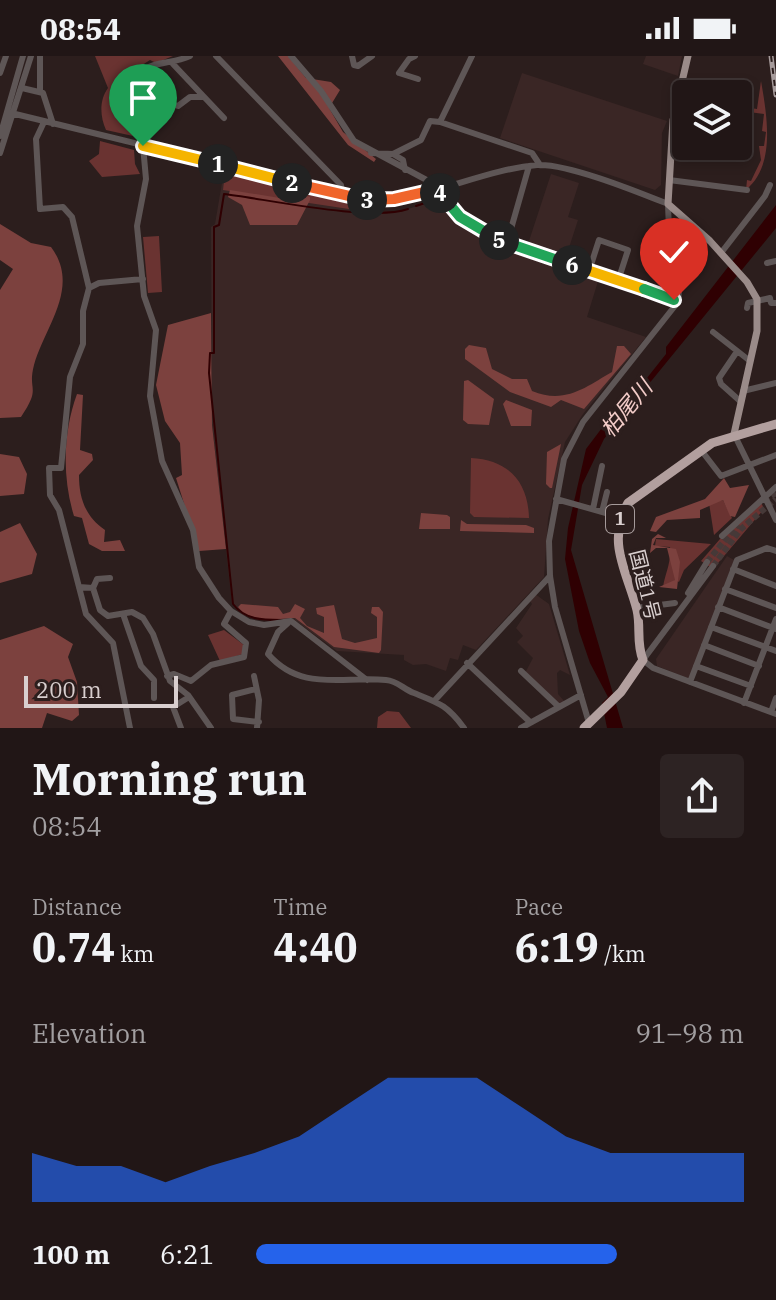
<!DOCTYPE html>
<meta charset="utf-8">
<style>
:root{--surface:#211616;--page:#2d2323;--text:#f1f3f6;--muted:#a29fa1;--line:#3e3535;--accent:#2563eb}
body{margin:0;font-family:"IBM Plex Serif","Noto Sans JP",serif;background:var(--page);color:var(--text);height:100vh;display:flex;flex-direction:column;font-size:30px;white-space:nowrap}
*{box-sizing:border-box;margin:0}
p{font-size:26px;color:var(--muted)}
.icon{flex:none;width:44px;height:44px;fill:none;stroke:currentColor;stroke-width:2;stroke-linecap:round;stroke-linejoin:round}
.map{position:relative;height:672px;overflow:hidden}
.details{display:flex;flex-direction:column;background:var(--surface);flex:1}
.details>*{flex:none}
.buttons{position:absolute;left:672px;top:24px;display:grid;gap:16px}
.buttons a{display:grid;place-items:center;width:80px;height:80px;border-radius:8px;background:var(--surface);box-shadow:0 4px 12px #0003,0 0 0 2px var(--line);font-size:40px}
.scale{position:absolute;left:24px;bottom:20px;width:154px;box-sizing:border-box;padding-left:8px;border:4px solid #d9cfcf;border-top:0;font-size:22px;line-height:28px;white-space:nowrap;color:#d9cfcf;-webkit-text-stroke:6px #2c1e1d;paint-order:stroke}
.pin{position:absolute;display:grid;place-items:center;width:68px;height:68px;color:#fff;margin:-82px -34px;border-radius:50% 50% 50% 0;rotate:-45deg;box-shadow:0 0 8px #0007}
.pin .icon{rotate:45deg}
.km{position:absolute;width:40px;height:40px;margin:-20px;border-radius:50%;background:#222;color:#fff;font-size:22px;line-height:40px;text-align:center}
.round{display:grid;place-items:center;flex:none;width:84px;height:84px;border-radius:8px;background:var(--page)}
.head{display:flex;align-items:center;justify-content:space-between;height:136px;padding:0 32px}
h1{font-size:44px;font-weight:700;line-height:60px}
.stats{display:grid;grid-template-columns:repeat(3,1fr);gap:12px;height:136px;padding:8px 32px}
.stats div{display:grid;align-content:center}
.stats b{font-size:40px;font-weight:700}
.stats small{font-size:22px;font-weight:400}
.stats p{font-size:22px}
.chart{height:224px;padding:16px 32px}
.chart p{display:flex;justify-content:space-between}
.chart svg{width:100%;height:144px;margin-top:8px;fill:var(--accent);opacity:.7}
ul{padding:0 32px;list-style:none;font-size:26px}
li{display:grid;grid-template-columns:128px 96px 1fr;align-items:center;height:60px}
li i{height:20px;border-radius:10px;background:var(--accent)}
.status{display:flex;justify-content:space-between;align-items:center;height:56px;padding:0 40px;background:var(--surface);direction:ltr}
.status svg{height:22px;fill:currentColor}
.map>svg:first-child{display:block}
</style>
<div class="status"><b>08:54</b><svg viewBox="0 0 49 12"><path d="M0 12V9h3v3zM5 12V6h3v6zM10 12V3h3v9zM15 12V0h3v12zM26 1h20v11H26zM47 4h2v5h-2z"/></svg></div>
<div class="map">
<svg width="776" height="672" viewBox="0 0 776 672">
<rect width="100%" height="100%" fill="#2c1e1d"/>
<path fill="#3a2625" d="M 646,0 L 682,0 L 678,20 L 643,8 Z
M 522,17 L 667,65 L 662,77 L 661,129 L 655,134 L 500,82 Z
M 224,115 L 371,155 L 398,156 L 437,144 L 486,183 L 599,222 L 587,261 L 646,281 L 583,358 L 565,386 L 548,463 L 544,521 L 476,594 L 463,589 L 458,604 L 450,602 L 446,615 L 426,608 L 413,609 L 404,604 L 404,599 L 337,595 L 292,562 L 260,564 L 243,559 L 232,548 L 212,368 L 211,171 L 215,168 Z
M 551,118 L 579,127 L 568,161 L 578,164 L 565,204 L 527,191 Z
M 727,500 L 734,504 L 690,623 L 657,610 L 656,603 Z
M 535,538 L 549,548 L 570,619 L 560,614 L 557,617 L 558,638 L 565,646 L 560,648 L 525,617 L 533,602 L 517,586 L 523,580 L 516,572 L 532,548 L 529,544 Z"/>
<path fill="#6a3331" d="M 95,0 L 173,0 L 156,7 L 150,4 L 139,11 L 150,40 L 156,42 L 161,53 L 155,56 L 148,54 L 137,71 L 126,71 L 133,80 L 106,74 C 100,61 99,44 108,32 Z
M 761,25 C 767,60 776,109 746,134 L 747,124 L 751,125 L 761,104 L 759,90 L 764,90 L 766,76 L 762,75 L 764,58 L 749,56 L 747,69 L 738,68 L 738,50 L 757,53 Z
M 100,85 L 134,94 L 135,108 L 140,118 L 102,121 L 89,105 L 99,98 Z
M 225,117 L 365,152 L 369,156 L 223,134 Z
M 159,180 L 162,236 L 148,237 L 143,181 Z
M 471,402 C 508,404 528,425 529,462 L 474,461 L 470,457 Z
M 723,444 L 732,462 L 714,479 L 709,447 Z
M 761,446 L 764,453 L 713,513 L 701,505 L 720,483 Z
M 656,483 L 711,488 L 684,514 L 679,526 L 675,524 L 673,530 L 663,531 C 665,517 671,509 670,491 L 655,490 Z
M 224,574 L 244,589 L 243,598 L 220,605 L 208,579 Z
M 387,655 L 399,656 L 411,672 L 377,672 L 378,661 Z"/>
<path fill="#7c413e" d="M 278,0 L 288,0 L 306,22 L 331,26 L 340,34 L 329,52 L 343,76 L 376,103 L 374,106 L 348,89 Z
M 230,134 L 292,144 L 301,138 L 310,141 L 310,144 L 297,169 L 250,169 L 242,149 L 228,141 Z
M 0,168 L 31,187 L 51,191 C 81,231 45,270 34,309 C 27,336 42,330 21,361 L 0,362 L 0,234 L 13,213 L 0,204 Z
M 211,257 L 212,369 L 226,493 L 199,495 L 176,422 L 182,419 L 180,387 L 165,365 L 156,329 L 168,269 Z
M 469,289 L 486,292 L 492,313 L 512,323 L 527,323 L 532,335 C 566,349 587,330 612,316 L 617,290 L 624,290 L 631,298 L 584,353 L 561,344 L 551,351 L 510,336 L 465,303 L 465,293 Z
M 468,324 L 494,343 L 489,369 L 468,368 L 463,364 L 464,325 Z
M 77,338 L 83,339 L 80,394 L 92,398 L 93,404 L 79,419 C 79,442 85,460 105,474 L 104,486 L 120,484 L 125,495 L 102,495 L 89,488 L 82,462 L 74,460 C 62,422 63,376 77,338 Z
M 506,344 L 532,354 L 531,370 L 511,370 L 503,348 Z
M 561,388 L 552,432 L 550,432 L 546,428 L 547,396 Z
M 0,398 L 19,401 L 27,418 L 24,438 L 0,440 Z
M 724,422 L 730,432 L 749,429 L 735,461 L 730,460 L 723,444 L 700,454 L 700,462 L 667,464 L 656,476 L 650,475 L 656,461 L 705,443 Z
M 421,457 L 447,459 L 450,461 L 450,473 L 419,473 Z
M 461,464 L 467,468 L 526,469 L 534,472 L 534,477 L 460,475 Z
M 20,467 L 37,498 L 32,518 L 0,527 L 0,476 Z
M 658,478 L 666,482 L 656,482 L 653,489 L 676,493 L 680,506 L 677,533 L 659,531 L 675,524 L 667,492 L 656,492 L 650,497 L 652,483 Z
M 241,548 L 278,551 L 283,558 L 290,556 L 295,548 L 305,553 L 300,562 L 307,570 L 324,577 L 324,561 L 317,558 L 316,552 L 334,549 L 342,583 L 355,587 L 377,582 L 377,561 L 371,557 L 372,551 L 379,551 L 383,556 L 381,594 L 379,597 L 334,591 L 295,562 L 263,564 L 244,558 L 238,551 Z
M 44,570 L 73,588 L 68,601 L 77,626 L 79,659 L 72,665 L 47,657 L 42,672 L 0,672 L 0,584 Z"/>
<path fill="#2f0002" d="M 776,149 L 776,172 L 604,383 L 582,429 L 571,494 L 623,672 L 607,672 L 602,647 L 608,641 L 590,607 L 579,575 L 565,503 L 568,472 L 586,393 L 633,331 L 643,327 L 666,298 L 666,291 Z"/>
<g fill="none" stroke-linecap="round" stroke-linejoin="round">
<path stroke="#2f0002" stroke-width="2" d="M 416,150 L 434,144
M 281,564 C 263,564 245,564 233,548 L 209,317 L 210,297 L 214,297 L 214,171 L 219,169 L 224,138 C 266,143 371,166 408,153"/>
<path stroke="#463938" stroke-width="6" stroke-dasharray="6 3" stroke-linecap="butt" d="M 764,445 L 776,437
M 707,506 L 738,468
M 713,510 L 741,473 L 776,443"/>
<path stroke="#5e5656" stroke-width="6" d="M 40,0 L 40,36
M 216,0 L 341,129 L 342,139
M 291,0 L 321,35 L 354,85 L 434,128 L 452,154 L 478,174 L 678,246
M 352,0 L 354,9 L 358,10 L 372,0
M 415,0 L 409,3 L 399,17 L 418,23
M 472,0 L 440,66 L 532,97 L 540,109
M 173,8 L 224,62
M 153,10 L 154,28
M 141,15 C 156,5 173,8 190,0
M 0,17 L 6,0
M 22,32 L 43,37 L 53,68
M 679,35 L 702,38
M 162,45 L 178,50 L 190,41 L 204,41
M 7,56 L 368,144 C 427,145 480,114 537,109 C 567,107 638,136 668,148 L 670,201 L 679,236 L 678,246 L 583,366 L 564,403 L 549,485 L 550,520 L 555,551 L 589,667
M 44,66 L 36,83 L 40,153 L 63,151 L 72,161 L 89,232
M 0,80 L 23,0
M 672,80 L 686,82
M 143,90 L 146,123 L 137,170 L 144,240 L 156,274 L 150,340 L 162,405 L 193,474 L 199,511 L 219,542 L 231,555 L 249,566 L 264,569 L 291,565 L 367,624
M 0,97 L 31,0
M 371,97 L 393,98 L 403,104 L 405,114
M 393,98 L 421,84 L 430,65 L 440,66
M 669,124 L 747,134
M 507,187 L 529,110
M 721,197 L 765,140 L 770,129
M 767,207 L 776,205
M 589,215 L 599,184 L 628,194 L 618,225
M 747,252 L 748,247 L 770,242 L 771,247 L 776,247
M 713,276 L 750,305
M 736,297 L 719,322 L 721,328 L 740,345
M 743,335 L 776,327
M 734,378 L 776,464
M 701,394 L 721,420 L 776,399
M 556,443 L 620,461
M 593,453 L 602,410
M 602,456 L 607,436
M 722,480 L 776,431
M 713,510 L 643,604 L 653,612 L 776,658
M 733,513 L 776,530
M 79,531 L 93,532 L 100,554 L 108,560 L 132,556 L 143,562 L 153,578 L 170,625 L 188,639 L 211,672
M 93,532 L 97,523 L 110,522
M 725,533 L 776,552
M 688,537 L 707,506
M 718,551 L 776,573
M 636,552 L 675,547
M 123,558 L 141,610 L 154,624 L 154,642
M 288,567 L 278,576 L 268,598 C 301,636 341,620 386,624 C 398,625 403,633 414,637 C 439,647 447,649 464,672
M 711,571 L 776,595
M 704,589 L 759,610
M 467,607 L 530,666
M 696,610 L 751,630
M 521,615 L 558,650
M 167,620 L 174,618 L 191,625 L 211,609 L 244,601 L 246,587 L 224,568 L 231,555
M 254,620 L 259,644 L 257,672
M 690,626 L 737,504 L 767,492 L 776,495
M 256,633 L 232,639 L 233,663 L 259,666
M 436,643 L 550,520
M 744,647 L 776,563
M 771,656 L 776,642
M 130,672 L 113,587 L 86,558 L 59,454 L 50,439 L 49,412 L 61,412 L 70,321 L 83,288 L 83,255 L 89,232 L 99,227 L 143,223
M 181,672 L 173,651 L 189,641
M 521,672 L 581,639"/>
<path stroke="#9a8b89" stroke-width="7" d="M 688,0 L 673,64 L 668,148 L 710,185 L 747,226 L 757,243 L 757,275 L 734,378"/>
<path stroke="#b29f9e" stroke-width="9" d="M 584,672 L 621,636 L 643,604 C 636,587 641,571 637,554 C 627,515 606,487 628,447 L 712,387 L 776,368"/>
<g stroke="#a69b9b" stroke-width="5">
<path id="rail" d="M 771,0 L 776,39"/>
</g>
<use href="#rail" stroke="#2c1e1d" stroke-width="2" stroke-dasharray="6" stroke-linecap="butt"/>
</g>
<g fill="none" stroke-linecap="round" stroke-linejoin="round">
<g stroke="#fff" stroke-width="16">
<path id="split-1" d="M 143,90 L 218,108"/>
</g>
<g stroke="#fff" stroke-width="16">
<path id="split-2" d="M 218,108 L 292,127"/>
</g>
<g stroke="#fff" stroke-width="16">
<path id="split-3" d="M 292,127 L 367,144"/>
</g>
<g stroke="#fff" stroke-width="16">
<path id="split-4" d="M 367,144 L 394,143 L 438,133 L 440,137"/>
</g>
<g stroke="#fff" stroke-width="16">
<path id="split-5" d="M 440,137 L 460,161 L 499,184"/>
</g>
<g stroke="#fff" stroke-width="16">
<path id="split-6" d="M 499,184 L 572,209"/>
</g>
<g stroke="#fff" stroke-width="16">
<path id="split-7" d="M 572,209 L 644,233"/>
</g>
<g stroke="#fff" stroke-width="16">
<path id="split-8" d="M 644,233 L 674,244"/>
</g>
<use href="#split-1" stroke="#f5b400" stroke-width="10"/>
<use href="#split-2" stroke="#f5b400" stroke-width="10"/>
<use href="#split-3" stroke="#f0652b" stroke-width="10"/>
<use href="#split-4" stroke="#f0652b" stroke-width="10"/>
<use href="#split-5" stroke="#22a559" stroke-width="10"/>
<use href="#split-6" stroke="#22a559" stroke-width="10"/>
<use href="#split-7" stroke="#f5b400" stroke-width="10"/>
<use href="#split-8" stroke="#22a559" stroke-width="10"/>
</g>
<g text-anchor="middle" stroke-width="7" stroke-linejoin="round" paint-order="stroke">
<rect fill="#2c1e1d" stroke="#a59a9a" stroke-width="2" x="606" y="449" width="28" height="28" rx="6"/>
<g font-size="18" font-weight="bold" fill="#d9cfcf">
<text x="620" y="469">1</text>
</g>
<g font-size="20" fill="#d9cfcf" stroke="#2c1e1d">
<text transform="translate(645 529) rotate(76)" y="7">国道1号</text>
</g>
<g font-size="22" font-style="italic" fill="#f4cdc9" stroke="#2c1e1d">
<text transform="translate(626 352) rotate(-50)" y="8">柏尾川</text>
</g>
</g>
</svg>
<div class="buttons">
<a><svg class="icon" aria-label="layers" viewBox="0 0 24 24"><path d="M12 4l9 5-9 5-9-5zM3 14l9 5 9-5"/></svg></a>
</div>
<div class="scale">200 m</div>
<div class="pin" style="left:143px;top:90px;background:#1e9e55"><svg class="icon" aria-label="arrive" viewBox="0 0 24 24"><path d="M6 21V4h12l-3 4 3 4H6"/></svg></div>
<div class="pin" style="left:674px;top:244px;background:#d93025"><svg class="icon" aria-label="check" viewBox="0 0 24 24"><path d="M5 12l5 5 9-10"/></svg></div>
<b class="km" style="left:218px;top:108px">1</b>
<b class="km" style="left:292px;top:127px">2</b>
<b class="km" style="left:367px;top:144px">3</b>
<b class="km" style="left:440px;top:137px">4</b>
<b class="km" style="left:499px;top:184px">5</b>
<b class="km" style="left:572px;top:209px">6</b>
</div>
<section class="details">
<div class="head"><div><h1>Morning run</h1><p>08:54</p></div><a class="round"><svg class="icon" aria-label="share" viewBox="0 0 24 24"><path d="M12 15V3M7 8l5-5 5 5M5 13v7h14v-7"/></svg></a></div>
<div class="stats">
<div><p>Distance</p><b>0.74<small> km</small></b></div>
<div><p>Time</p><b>4:40</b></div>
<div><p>Pace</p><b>6:19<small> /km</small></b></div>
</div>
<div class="chart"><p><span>Elevation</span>91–98 m</p>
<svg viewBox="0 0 160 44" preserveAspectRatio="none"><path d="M0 44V29L10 33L20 33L30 38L40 33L50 29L60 24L70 15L80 6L90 6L100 6L110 15L120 24L130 29L140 29L150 29L160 29V44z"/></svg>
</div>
<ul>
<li><b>100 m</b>6:21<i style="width:74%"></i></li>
</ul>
</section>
